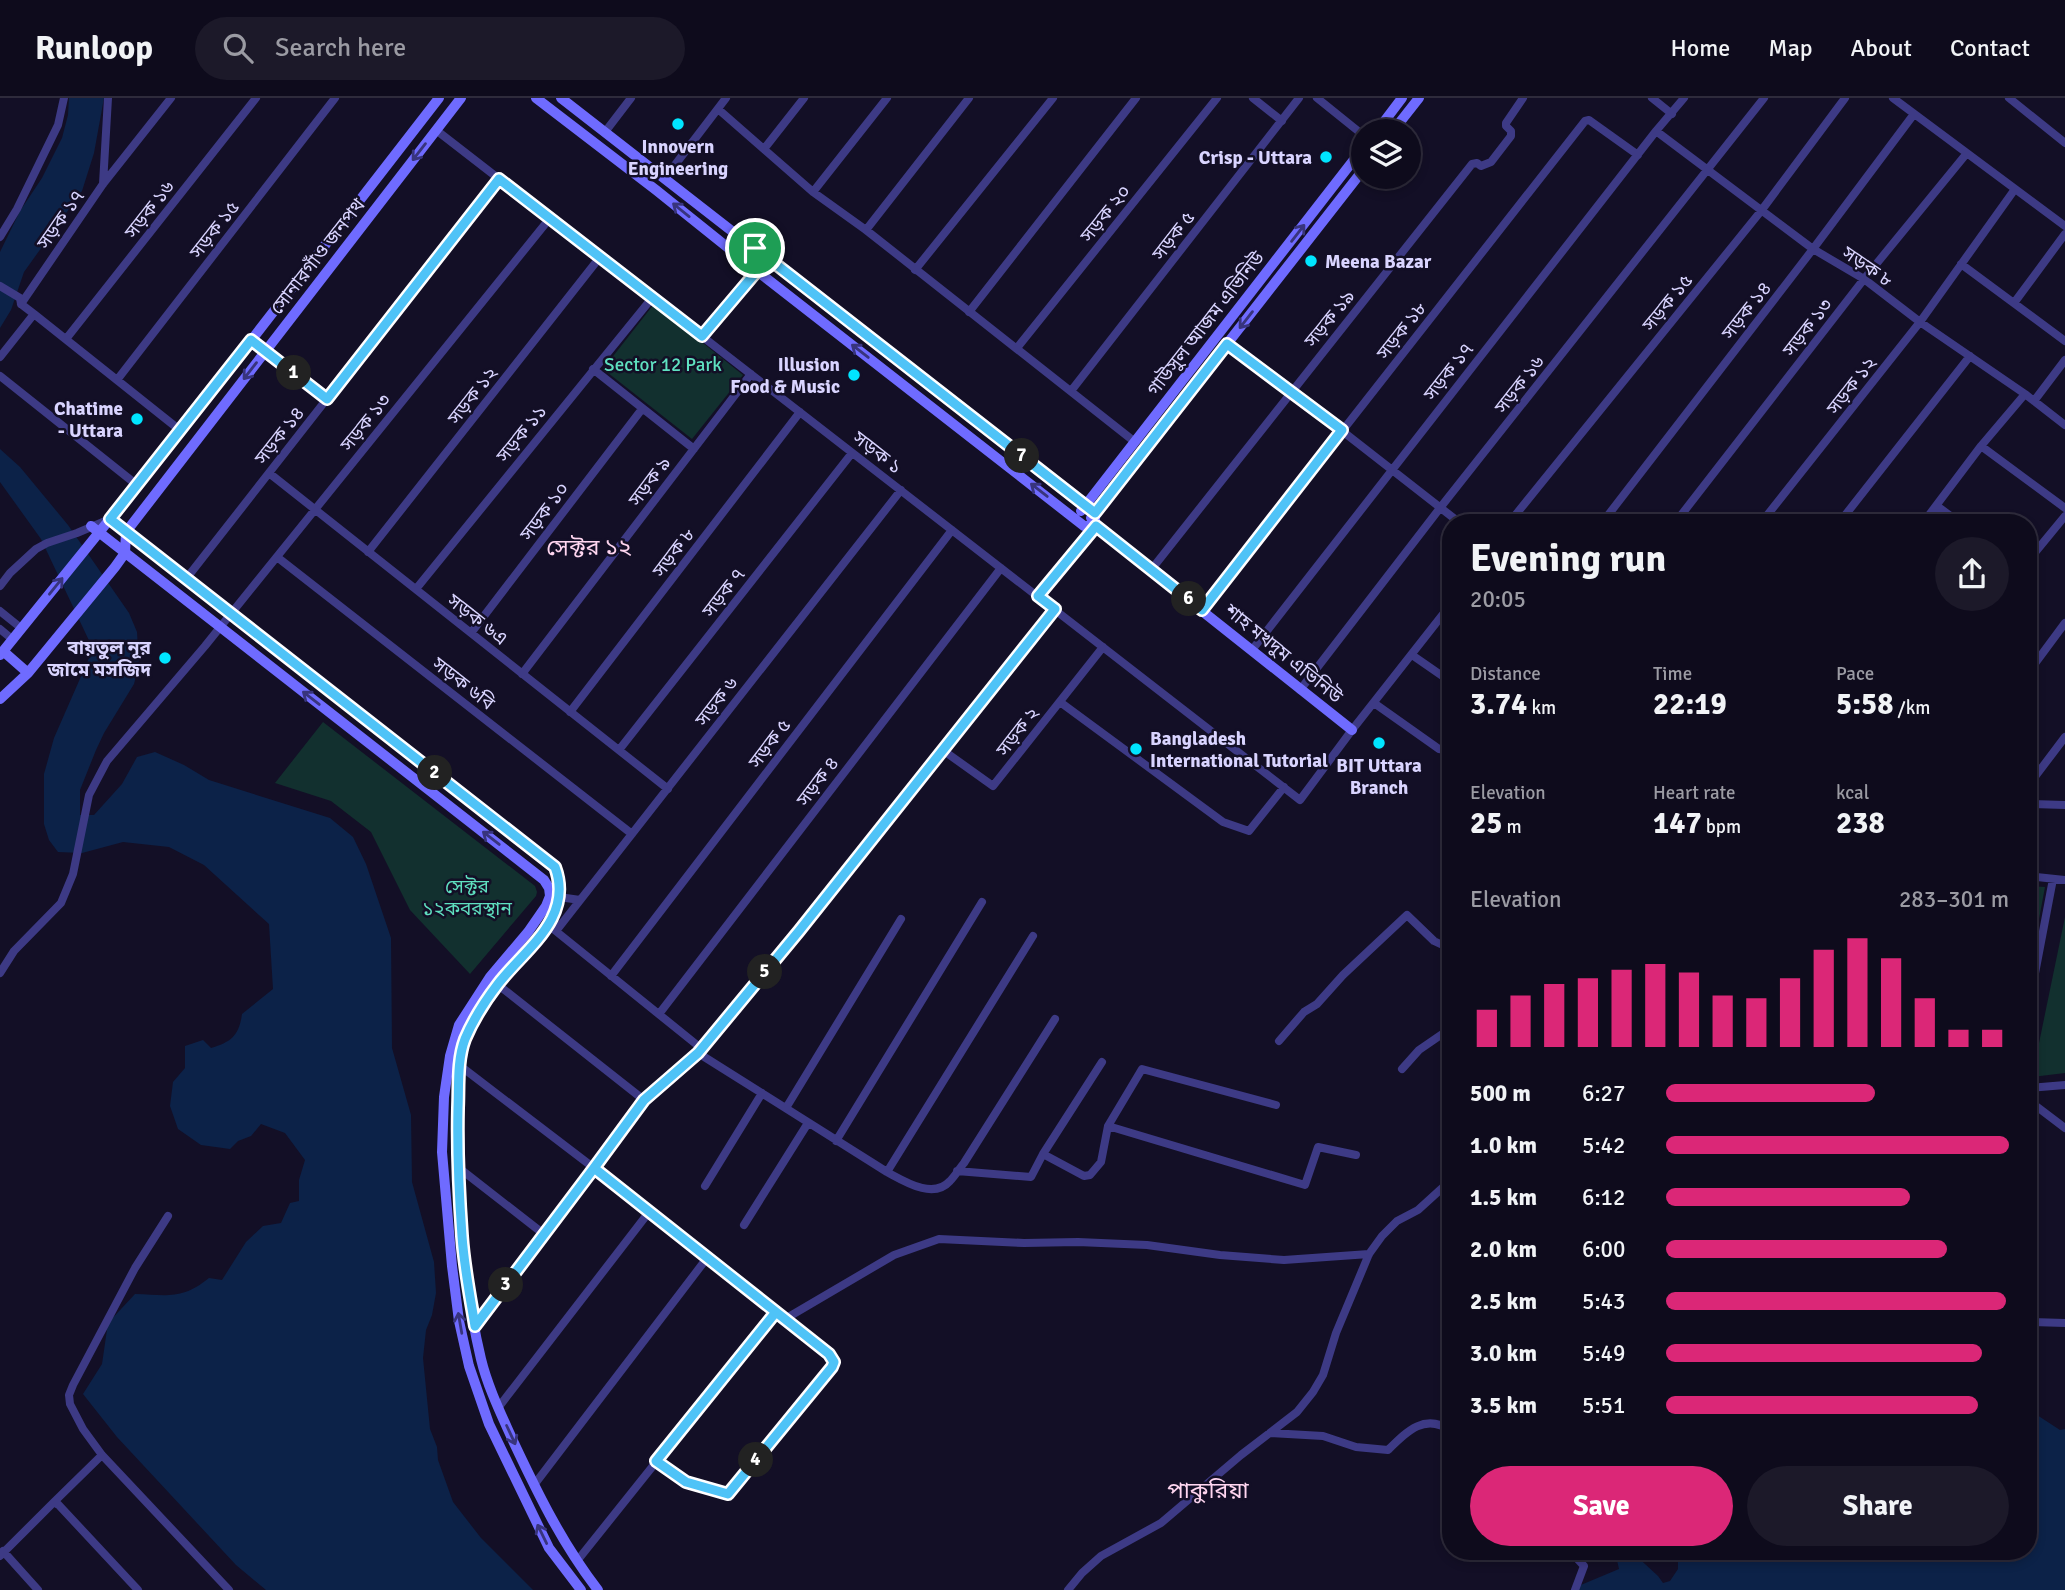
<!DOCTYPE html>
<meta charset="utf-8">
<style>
:root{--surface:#0e0b1c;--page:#1c1929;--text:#f1f3f6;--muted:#9b9ba3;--line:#2e2b3b;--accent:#db2777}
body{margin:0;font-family:Signika,"Noto Sans Bengali",sans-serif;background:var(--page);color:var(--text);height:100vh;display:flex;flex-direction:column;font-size:26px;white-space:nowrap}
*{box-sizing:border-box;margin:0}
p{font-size:23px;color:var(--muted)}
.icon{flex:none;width:38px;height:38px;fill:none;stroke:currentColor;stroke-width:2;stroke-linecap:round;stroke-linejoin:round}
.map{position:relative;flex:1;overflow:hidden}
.drawer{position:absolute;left:1442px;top:416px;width:595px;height:1046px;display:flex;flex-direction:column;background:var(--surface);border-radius:28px;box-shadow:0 4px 10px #0003,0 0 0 2px var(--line)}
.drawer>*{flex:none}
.controls{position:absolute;left:1351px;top:21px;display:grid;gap:14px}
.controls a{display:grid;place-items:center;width:70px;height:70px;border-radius:50%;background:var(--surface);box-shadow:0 4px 10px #0003,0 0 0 2px var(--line);font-size:35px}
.pin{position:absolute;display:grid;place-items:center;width:60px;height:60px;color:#fff;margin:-30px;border:4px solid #fff;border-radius:50%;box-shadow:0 2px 7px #0007}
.km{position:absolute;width:35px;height:35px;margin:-18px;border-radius:50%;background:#222;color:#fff;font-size:19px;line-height:35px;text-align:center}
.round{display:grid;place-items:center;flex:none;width:74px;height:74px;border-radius:37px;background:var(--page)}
.overview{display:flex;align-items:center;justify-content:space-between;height:119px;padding:0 28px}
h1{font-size:38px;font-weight:800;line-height:52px}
.stats{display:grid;grid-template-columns:repeat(3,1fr);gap:10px;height:119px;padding:7px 28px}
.stats div{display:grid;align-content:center}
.stats b{font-size:30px;font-weight:800}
.stats small{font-size:19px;font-weight:400}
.stats p{font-size:19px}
.chart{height:196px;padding:14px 28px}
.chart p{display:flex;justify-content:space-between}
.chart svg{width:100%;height:126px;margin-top:7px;stroke:var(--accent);stroke-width:6}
.action{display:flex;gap:14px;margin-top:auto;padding:14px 28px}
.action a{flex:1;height:80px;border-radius:42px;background:var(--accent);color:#fff;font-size:28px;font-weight:800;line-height:80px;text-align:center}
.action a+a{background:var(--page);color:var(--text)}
ul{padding:0 28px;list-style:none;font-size:23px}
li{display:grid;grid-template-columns:112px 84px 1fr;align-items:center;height:52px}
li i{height:18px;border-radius:9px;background:var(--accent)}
header{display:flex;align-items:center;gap:42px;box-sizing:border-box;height:98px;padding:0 35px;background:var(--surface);border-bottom:2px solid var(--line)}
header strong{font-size:33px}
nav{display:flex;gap:38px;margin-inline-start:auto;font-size:24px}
.search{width:490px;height:63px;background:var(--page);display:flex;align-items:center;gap:18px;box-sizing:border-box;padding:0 24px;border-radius:38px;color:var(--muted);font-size:26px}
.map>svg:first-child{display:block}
</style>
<header>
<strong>Runloop</strong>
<div class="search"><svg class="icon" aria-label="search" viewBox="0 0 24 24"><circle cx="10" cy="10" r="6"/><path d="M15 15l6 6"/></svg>Search here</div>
<nav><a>Home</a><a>Map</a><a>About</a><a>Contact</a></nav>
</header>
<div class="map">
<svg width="2065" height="1492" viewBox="0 0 2065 1492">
<rect width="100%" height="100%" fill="#130f26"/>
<path fill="#12302f" d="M 654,206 L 743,277 L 692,341 L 603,271 Z
M 323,624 L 535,788 L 537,794 L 536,798 L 470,876 L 410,812 L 371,734 L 331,703 L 275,685 Z
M 2028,788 L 2045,789 L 2028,880 Z
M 2065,819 L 2065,975 L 2032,979 Z"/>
<path fill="#0c2248" d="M 69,0 L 104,0 L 94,55 L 82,93 L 24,174 L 11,212 L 0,230 L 0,154 L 20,113 L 42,80 L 62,40 L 68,17 Z
M 0,351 L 20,369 L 68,427 L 129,515 L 137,534 L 139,566 L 134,586 L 104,635 L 96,652 L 80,692 L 80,717 L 94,717 L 122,686 L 137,659 L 155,654 L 184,667 L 209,682 L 330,720 L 353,739 L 366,766 L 391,840 L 392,950 L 411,1017 L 412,1084 L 434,1164 L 436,1195 L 432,1217 L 426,1232 L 423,1260 L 430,1331 L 437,1349 L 438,1362 L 453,1404 L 481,1440 L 533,1492 L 266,1492 L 236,1467 L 117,1339 L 83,1296 L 102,1266 L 108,1225 L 135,1196 C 167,1197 182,1202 209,1180 L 222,1182 L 246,1144 L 263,1128 L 281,1125 L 290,1105 L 299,1103 L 299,1082 L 305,1062 L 285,1035 L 261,1026 L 251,1038 L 238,1043 L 230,1051 L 201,1047 L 178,1031 L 170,1008 L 173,984 L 185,970 L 185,948 L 203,942 L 211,950 C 231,944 239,938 242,916 L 273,891 L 269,826 L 204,767 L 169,749 L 123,744 L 82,755 L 58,754 L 49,742 L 44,726 L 44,676 L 54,640 L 93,551 L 41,441 L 0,384 Z
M 2028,1311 L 2060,1332 L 2065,1331 L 2065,1492 L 1573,1492 L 1576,1489 L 1619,1471 L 1617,1462 L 1632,1454 L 1658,1478 L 1663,1485 L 1670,1483 L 1678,1471 L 1678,1462 L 1669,1454 L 2028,1454 Z"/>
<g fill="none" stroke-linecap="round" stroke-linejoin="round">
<path stroke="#3d3a85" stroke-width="8" d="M 1253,0 L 1282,23
M 1317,0 L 1363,37
M 1652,0 L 1672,16
M 1893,0 L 2065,128
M 2009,0 L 2065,45
M 718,11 L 813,94 L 866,132 L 1135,344
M 436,32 L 1300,702 L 1352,632 L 1451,506
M 1656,33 L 1813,151 L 1864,181 L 1920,224 L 2025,296 L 2065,327
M 605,34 L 631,0
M 764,51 L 804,0
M 665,80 L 726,0
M 103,86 L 108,0
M 813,94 L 887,0
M 866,132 L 969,0
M 0,139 L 17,111 L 58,27 L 64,0
M 1961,166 L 2065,243
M 915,172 L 1053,0
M 0,188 L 20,200 L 21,206
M 2014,205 L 2065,136
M 969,214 L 1136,0
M 34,216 L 181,333
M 702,238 L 757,173
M 66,241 L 256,0
M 251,242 L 327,301
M 1227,246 L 1291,293 L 1460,425
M 1017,250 L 1217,0
M 0,259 L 34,216 L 21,206 L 103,86 L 171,0
M 593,271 L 694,351
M 0,278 L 137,387
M 117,282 L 335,0
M 1071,293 L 1299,0
M 2034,303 L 2065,262
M 1981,348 L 2065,410
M 269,375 L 668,691
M 1937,408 L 1960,425
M 1509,425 L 1761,113 L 1845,0
M 1602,425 L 1813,151 L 1914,16
M 1675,425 L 1864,181 L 1967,55
M 1761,425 L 1920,224 L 2015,91
M 1839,425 L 1970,258
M 1923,425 L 1981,348 L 2025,296
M 368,454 L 600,159
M 277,459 L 632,736
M 2028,463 L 2065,418
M 1151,472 L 1472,66 L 1477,65 L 1481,68 L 1491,64 L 1511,38 L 1511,33 L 1506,28 L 1506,25 L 1523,0
M 186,481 L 499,81
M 0,488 L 10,475 L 36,451 L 47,445 L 77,435 L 110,421
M 416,491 L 652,200
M 1038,498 L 1095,428
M 1202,512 L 1585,23 L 1589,22 L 1638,57
M 0,513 L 21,530
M 0,531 L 12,541
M 471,535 L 642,311
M 1252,552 L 1656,33 L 1684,0
M 1412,557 L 1451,584
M 2028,575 L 2065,525
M 522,576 L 751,276
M 1300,592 L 1440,410 L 1764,0
M 1060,604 L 1223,724 L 1249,733 L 1284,689
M 1374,605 L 1439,651 L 1451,653
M 570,614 L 800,314
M 619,652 L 852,355
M 944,653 L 993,688 L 1103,549
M 2028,688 L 2065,639
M 2028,706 L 2065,707
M 2028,778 L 2065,782
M 559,799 L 580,802
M 552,830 L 702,951
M 556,833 L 901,392
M 0,875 L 14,853 L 61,805 L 73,776 L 89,697 L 107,663 L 205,548 L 550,120
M 611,878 L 952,432
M 497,886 L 644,1002
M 2028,912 L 2053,781
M 659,916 L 1001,470
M 1279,943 L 1304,914 L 1317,906 L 1343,877 L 1407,817 L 1434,843 L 1451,851
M 698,955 L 887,1074 C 904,1083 933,1102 950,1083 C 955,1078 959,1071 964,1065 L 1055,921
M 459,967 L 594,1070 L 829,1256 L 834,1264 L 832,1269 L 728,1396 L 686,1384 L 656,1363
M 1402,971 L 1419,952 L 1451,930
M 2028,990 L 2065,987
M 2028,1002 L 2065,1030
M 786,1010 L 901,821
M 1108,1028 L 1305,1087 L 1318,1049 L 1356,1057
M 836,1043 L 982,804
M 1043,1056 L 1084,1078 L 1090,1077 L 1101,1064 L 1108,1028 L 1142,971 L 1276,1007
M 459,1070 L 545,1137
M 957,1073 L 1031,1079 L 1043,1056 L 1102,964
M 887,1074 L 1033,838
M 705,1088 L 762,995
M 168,1118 L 135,1170 L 73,1287 L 69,1297 L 70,1306 L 83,1331 L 102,1357 L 229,1492
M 744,1127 L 808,1025
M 785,1221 L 894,1157 L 939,1141 L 1024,1145 L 1078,1144 L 1147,1147 L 1220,1157 L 1284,1162 L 1369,1156
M 2028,1224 L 2065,1225
M 475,1228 L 545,1137 L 644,1002 L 702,951 L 799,833 L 1055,511
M 498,1310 L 649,1114
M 1270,1335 L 1323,1338 L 1356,1349 L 1388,1352 C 1406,1334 1425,1314 1451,1333
M 534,1387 L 707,1160
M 57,1406 L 55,1403 L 102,1357
M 3,1453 L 38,1492
M 1571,1454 L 1584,1468 L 1575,1492
M 0,1458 L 55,1403 L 138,1492
M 577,1463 L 776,1214
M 1068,1492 L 1082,1475 L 1101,1458 L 1161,1425 L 1241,1357 L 1297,1314 L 1313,1294 L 1323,1277 L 1336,1235 L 1369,1156 L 1382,1138 L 1397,1123 L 1418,1112 L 1451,1082"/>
<path stroke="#6f6bff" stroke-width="10" d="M 536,0 L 656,92 L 757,173 L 1084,428 L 1095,428 L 1352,632
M 561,0 L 1085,408 L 1095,415 L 1095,428
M 1377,33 L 1402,0
M 1393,33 L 1419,0
M 1081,413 L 1363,50
M 1091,420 L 1363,72
M 110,421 L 555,769 C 573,819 526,851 498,885 C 485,902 470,924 464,945 C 454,978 458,1016 458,1050 C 459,1120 465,1194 481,1261 C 488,1290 502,1318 514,1345 C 538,1396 563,1447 598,1492
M 91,428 L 544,782 L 549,790 L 550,798 L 546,808 L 528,834 L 490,879 L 459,927 L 450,958 L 444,999 L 442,1054 L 452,1168 L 459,1223 L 469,1268 L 489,1326 L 549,1450 L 581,1492
M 3,553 L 28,575
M 0,557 L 181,333 L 439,0
M 0,601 L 28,575 L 115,469 L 125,455 L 126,434 L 461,0"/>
</g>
<defs><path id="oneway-shaft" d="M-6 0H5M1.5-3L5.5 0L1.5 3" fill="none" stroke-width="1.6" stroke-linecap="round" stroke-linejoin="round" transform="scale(1.75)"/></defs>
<g stroke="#38347d">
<use href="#oneway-shaft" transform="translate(419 54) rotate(128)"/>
<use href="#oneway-shaft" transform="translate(681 112) rotate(-141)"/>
<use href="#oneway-shaft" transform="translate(1298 135) rotate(-52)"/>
<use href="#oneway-shaft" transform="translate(1246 222) rotate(128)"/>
<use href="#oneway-shaft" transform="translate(860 253) rotate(-142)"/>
<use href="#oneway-shaft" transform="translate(250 273) rotate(128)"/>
<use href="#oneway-shaft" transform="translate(1039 392) rotate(-142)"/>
<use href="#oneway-shaft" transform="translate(56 488) rotate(-51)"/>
<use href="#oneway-shaft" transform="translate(311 600) rotate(-142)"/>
<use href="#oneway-shaft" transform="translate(491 740) rotate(-142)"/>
<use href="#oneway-shaft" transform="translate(460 1225) rotate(-100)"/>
<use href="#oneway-shaft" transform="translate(511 1337) rotate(65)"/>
<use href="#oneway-shaft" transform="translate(542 1436) rotate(-116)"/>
</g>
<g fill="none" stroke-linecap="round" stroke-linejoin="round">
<g stroke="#fff" stroke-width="14">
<path id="route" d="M 755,150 L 745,163 L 757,173 L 702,238 L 499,81 L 327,301 L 251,242 L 110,421 L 555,769 C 574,820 525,851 498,886 C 485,903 473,922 465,941 C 457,962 459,988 458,1010 C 457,1053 459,1096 462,1138 C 464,1168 470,1198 475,1228 L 594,1070 L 776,1214 L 656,1363 L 686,1384 L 728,1396 L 832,1269 L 834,1264 L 829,1256 L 776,1214 C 715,1166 654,1118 594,1070 L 644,1002 L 698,955 L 799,833 L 1055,511 L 1038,498 L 1096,428 L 1202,512 L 1342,332 L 1227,246 L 1095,415 L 755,150"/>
</g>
<use href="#route" stroke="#4fc3f7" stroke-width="9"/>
</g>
<g fill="#00e5ff" stroke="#130f26" stroke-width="2.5">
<circle cx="678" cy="26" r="7"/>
<circle cx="1326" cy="59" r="7"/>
<circle cx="1311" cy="163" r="7"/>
<circle cx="854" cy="277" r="7"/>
<circle cx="137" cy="321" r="7"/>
<circle cx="165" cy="560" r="7"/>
<circle cx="1379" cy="645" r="7"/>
<circle cx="1136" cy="651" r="7"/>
</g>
<g text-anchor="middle" stroke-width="5" stroke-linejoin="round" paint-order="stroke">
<g font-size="19" font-weight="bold" fill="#d9d4ff" stroke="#130f26" text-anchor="end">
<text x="678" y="55" text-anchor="middle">Innovern<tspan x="678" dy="22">Engineering</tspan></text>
<text x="1312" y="66">Crisp - Uttara</text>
<text x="1325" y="170" text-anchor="start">Meena Bazar</text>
<text x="840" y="273">Illusion<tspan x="840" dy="22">Food &amp; Music</tspan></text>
<text x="123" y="317">Chatime<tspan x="123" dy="22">- Uttara</tspan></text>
<text x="151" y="556">বায়তুল নূর<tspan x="151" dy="22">জামে মসজিদ</tspan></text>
<text x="1150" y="647" text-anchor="start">Bangladesh<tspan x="1150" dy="22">International Tutorial</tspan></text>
<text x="1379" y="674" text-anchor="middle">BIT Uttara<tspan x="1379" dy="22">Branch</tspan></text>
</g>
<g font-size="19" fill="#d9d4ff" stroke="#130f26">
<text transform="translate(149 111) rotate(-52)" y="7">সড়ক ১৬</text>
<text transform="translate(1105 115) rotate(-51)" y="7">সড়ক ২০</text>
<text transform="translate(60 121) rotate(-55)" y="7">সড়ক ১৭</text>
<text transform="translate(214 131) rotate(-52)" y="7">সড়ক ১৫</text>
<text transform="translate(1173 137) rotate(-52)" y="7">সড়ক ৫</text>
<text transform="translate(317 158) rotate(-52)" y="7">সোনারগাঁও জনপথ</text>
<text transform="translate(1868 168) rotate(34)" y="7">সড়ক ৮</text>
<text transform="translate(1667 204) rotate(-51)" y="7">সড়ক ১৫</text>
<text transform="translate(1746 212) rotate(-52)" y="7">সড়ক ১৪</text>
<text transform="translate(1329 220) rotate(-51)" y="7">সড়ক ১৯</text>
<text transform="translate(1205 225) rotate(-52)" y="7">গাউসুল আজম এভিনিউ</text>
<text transform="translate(1807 229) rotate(-52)" y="7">সড়ক ১৩</text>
<text transform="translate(1401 232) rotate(-52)" y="7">সড়ক ১৮</text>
<text transform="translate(1448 273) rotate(-52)" y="7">সড়ক ১৭</text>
<text transform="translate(1519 286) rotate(-52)" y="7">সড়ক ১৬</text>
<text transform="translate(1851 287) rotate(-52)" y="7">সড়ক ১২</text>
<text transform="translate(472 297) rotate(-52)" y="7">সড়ক ১২</text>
<text transform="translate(365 324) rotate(-51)" y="7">সড়ক ১৩</text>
<text transform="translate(521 335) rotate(-51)" y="7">সড়ক ১১</text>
<text transform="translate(279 337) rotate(-52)" y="7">সড়ক ১৪</text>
<text transform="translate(878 354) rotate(38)" y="7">সড়ক ১</text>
<text transform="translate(649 383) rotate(-53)" y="7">সড়ক ৯</text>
<text transform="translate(544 413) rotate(-53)" y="7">সড়ক ১০</text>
<text transform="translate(673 454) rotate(-53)" y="7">সড়ক ৮</text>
<text transform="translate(723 494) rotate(-52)" y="7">সড়ক ৭</text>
<text transform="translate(478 521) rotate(38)" y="7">সড়ক ৬এ</text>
<text transform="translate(1284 555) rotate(39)" y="7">শাহ মখদুম এভিনিউ</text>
<text transform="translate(464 585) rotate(38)" y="7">সড়ক ৬বি</text>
<text transform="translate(716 603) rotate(-52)" y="7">সড়ক ৬</text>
<text transform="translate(1017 633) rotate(-52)" y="7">সড়ক ২</text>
<text transform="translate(769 645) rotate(-53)" y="7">সড়ক ৫</text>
<text transform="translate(817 683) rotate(-53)" y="7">সড়ক ৪</text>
</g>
<g font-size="19" fill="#5fe0c0" stroke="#130f26">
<text x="663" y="273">Sector 12 Park</text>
<text x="467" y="795">সেক্টর<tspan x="467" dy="22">১২কবরস্থান</tspan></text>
</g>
<g font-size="23" fill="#ffd6f0" stroke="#130f26">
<text x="589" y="457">সেক্টর ১২</text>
<text x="1208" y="1400">পাকুরিয়া</text>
</g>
</g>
</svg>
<div class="controls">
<a><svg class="icon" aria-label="layers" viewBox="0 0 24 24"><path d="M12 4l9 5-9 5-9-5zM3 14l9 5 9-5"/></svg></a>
</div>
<div class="pin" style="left:755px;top:150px;background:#1e9e55"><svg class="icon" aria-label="arrive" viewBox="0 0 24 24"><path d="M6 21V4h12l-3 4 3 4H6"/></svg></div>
<b class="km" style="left:294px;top:275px">1</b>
<b class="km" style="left:435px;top:675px">2</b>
<b class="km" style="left:506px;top:1187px">3</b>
<b class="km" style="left:756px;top:1362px">4</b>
<b class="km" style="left:765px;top:874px">5</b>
<b class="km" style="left:1189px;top:501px">6</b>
<b class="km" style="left:1022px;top:358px">7</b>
<section class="drawer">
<div class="overview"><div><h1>Evening run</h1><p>20:05</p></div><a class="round"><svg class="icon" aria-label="share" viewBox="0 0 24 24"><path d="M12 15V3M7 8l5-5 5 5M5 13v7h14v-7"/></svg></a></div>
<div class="stats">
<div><p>Distance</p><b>3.74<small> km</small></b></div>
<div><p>Time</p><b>22:19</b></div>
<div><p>Pace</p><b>5:58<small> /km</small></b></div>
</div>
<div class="stats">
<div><p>Elevation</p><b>25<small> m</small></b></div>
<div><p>Heart rate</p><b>147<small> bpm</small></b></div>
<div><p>kcal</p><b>238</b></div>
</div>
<div class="chart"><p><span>Elevation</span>283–301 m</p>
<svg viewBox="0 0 160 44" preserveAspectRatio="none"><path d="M5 44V31M15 44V26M25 44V22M35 44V20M45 44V17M55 44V15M65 44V18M75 44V26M85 44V27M95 44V20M105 44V10M115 44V6M125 44V13M135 44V27M145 44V38M155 44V38"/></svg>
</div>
<ul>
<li><b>500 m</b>6:27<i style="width:61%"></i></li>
<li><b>1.0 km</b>5:42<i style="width:100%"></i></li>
<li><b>1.5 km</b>6:12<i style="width:71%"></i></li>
<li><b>2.0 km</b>6:00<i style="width:82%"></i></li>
<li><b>2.5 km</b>5:43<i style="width:99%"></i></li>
<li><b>3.0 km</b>5:49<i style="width:92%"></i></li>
<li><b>3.5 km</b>5:51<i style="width:91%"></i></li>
</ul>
<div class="action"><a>Save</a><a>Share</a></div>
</section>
</div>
